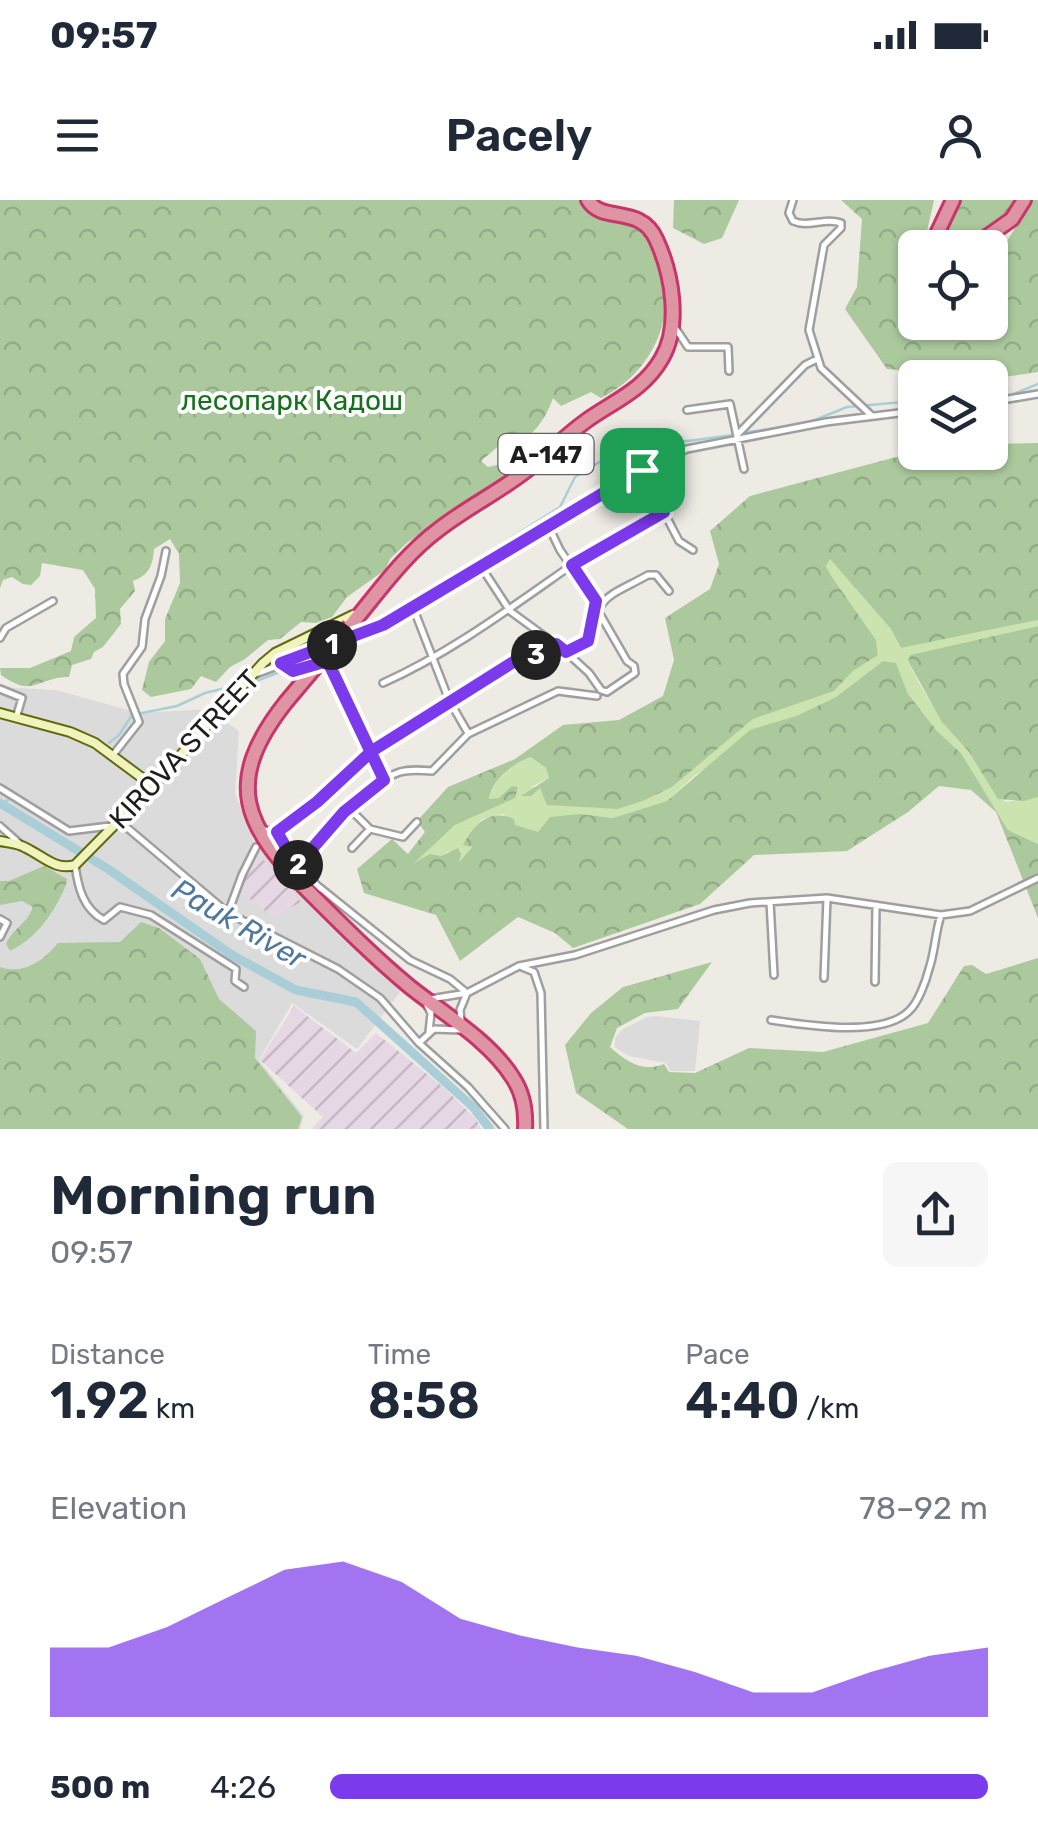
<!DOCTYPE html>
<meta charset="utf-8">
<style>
:root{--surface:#fff;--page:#f6f6f7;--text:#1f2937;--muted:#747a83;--accent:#7c3aed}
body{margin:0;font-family:Rubik,sans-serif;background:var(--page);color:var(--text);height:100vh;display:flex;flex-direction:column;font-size:38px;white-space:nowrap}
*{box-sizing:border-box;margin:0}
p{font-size:32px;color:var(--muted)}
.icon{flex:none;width:55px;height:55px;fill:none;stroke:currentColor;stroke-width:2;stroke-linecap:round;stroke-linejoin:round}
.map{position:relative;height:929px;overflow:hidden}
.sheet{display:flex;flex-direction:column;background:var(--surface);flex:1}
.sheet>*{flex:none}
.buttons{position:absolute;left:898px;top:30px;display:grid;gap:20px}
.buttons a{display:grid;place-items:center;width:110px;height:110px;border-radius:15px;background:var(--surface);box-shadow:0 2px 8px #0004;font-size:50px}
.pin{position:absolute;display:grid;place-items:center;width:85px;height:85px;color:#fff;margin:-42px;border-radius:20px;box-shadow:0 5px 15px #0006}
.km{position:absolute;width:50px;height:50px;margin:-25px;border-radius:50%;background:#222;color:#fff;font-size:28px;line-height:50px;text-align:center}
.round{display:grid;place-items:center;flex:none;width:105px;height:105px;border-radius:15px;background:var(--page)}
.summary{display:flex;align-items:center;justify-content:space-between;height:170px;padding:0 50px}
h1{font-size:55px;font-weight:600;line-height:75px}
.figures{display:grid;grid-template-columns:repeat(3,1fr);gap:15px;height:170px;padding:10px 50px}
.figures div{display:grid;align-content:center}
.figures b{font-size:50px;font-weight:600}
.figures small{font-size:28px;font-weight:400}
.figures p{font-size:28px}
.chart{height:280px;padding:20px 50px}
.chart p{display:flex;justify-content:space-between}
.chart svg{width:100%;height:180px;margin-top:10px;fill:var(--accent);opacity:.7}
ul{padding:0 50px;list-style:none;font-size:32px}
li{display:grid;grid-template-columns:160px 120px 1fr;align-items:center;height:75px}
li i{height:25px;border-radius:12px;background:var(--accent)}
.status{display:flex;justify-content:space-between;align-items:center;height:70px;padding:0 50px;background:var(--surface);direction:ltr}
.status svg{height:28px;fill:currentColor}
header{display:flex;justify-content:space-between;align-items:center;height:130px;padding:0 50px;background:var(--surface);font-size:45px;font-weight:600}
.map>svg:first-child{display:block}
</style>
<div class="status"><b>09:57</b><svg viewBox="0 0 49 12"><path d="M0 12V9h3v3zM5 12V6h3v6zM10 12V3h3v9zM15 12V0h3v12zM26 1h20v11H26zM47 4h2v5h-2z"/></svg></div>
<header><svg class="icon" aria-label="menu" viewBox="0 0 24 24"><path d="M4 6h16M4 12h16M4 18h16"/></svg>Pacely<svg class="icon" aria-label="person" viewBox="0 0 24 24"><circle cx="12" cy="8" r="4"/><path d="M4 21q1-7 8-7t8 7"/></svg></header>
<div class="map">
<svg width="1038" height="929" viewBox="0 0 1038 929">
<defs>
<pattern id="industrial-furrows" width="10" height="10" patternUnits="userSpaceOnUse" patternTransform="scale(2.5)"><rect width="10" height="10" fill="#e6d7e4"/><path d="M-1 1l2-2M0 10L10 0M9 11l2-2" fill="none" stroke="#c5b8c3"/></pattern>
<pattern id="forest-crowns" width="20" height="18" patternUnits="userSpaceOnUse" patternTransform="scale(2.5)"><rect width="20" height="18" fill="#abc99d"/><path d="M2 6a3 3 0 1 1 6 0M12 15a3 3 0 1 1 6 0" fill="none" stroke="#93ac87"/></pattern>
</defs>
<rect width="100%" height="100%" fill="#eeebe5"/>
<path fill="#dcdbdb" d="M 0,487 L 56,490 L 139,513 L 208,509 L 239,531 L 235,593 L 253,640 L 352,747 L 403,788 L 357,849 L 292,803 L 259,860 L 304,916 L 300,929 L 0,929 Z
M 656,816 L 700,821 L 695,871 L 670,871 L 666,863 L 629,856 L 615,847 L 615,838 L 623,829 L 647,817 Z"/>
<path fill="url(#industrial-furrows)" d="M 258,657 L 265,661 L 301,702 L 273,717 L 238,689 Z
M 294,806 L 356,853 L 376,833 L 443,887 L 476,919 L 481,929 L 311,929 L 323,917 L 260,860 Z"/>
<path fill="#cae3af" d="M 830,358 L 891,429 L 901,448 L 1038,420 L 1038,426 L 910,455 L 908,461 C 923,495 943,520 966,549 C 980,566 989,584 1005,602 L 1038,597 L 1038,644 L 1008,630 L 961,553 L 937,531 L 908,494 L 896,464 L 883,461 L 836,497 L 796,516 L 695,575 L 667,601 L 613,618 L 580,614 L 538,633 L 514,625 L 503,614 L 482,619 L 464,645 L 472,646 L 457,664 L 449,651 L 441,656 L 430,654 L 417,664 L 413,663 L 455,625 L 499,605 L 499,598 L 489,600 C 491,581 513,564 531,557 L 546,568 L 549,578 L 531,587 L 540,588 L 548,604 L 618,609 L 643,601 L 672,587 L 753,519 L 834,491 L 853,471 L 878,454 L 876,440 L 832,377 L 826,366 Z"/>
<path fill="url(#forest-crowns)" d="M 0,0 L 579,0 C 589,17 599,12 616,15 C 624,16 633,20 640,23 C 646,35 655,46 659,58 C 680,113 653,173 601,198 L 591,192 L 561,206 L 553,198 C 545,221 533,235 512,249 L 502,243 L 481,261 L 488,267 L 501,264 L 507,274 L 505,276 L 408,342 L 390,359 L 385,370 L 347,397 L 332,417 L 316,423 L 301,422 L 280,439 L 268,440 L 245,459 L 230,467 L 216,482 L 201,476 L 191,489 L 151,497 L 142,490 L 149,462 L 165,441 L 165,419 L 180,383 L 179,354 L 170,339 L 154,349 C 153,365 149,375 133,381 L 135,391 L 120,409 L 121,424 L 103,447 L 94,452 L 91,459 L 72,465 L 69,477 C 36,477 35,499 1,475 L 0,468 L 30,468 L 71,451 L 74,437 L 96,418 L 95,389 L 83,370 L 42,363 L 40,376 L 31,385 L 23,384 L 12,377 L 3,380 L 0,388 Z
M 674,0 L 739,0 L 722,38 L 704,44 L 673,28 Z
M 841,0 L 934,0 L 926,36 L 935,47 L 915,48 L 915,122 L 990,122 L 990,56 L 1004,46 L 1032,0 L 1038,0 L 1038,172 L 990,179 L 887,169 L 845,109 L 857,87 L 862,19 Z
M 959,0 L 1014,0 C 1003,22 983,33 961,43 L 943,31 L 958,7 Z
M 1038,243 L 1038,420 L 901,448 L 891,429 L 830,359 L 826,366 L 832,377 L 876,440 L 878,455 L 853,471 L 834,491 L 753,519 L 672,587 L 643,601 L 618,609 L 547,605 L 540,588 L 531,596 L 521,596 L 549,578 L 546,568 L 531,557 C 514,563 491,580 489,599 L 499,598 L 512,586 L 518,587 L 515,598 L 455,625 L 414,663 L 430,654 L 441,656 L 458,648 L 461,654 L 459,662 L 472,647 L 463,645 C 474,624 490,608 514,619 L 515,625 L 538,632 L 550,617 L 580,614 L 613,618 L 667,601 L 750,530 L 796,516 L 836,497 L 883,461 L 896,463 L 908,494 L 937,531 L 961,553 L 1008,630 L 1038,644 L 1038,718 L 996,612 L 971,590 L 939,586 L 908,612 L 847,651 L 754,655 L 700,704 L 573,748 L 555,733 L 518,717 L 460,761 L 436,715 L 364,693 L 357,669 L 392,639 L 408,654 L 425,632 L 417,621 L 448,587 L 515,559 L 563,525 L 619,520 L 663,496 L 674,460 L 665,418 L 710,389 L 719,364 L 710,331 L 750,296 L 915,252 L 990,252 L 990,244 Z
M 1038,426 L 1038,597 L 1024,601 L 998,599 L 969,552 L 942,522 L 908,461 L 910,455 Z
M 44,666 L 67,679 L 66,685 C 54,713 38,737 10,751 L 6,744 C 12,729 28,723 33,707 L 22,701 L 0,705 L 0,681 L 9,681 Z
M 141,722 L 159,728 L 200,759 L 219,799 L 256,831 L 255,858 L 302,917 L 298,929 L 0,929 L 0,767 C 24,775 43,761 58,743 L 120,742 Z
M 1038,758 L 1038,929 L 628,929 L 576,893 L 565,845 L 591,813 L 623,787 L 712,762 L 678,809 L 645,813 L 617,828 L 610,847 C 626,861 642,873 664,864 L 669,872 L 695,873 L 749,848 L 823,852 L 928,823 L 964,766 L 972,765 L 986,774 Z"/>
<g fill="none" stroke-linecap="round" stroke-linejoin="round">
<path stroke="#a9ced7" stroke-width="2.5" d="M 990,198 L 1003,198 L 1038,184
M 805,224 L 847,207 L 915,201
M 741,233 L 792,226
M 414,399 L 560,307 L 575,277 L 619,250 L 733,235
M 335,452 L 390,430 L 396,423
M 292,467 L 313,460
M 251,483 L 285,470
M 109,543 L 119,535 L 132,515 L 177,506 L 205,493 L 238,485
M 2,604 L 9,599"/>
<path stroke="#a9ced7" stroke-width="9" d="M 0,603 L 108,669 L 232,755 L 296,790 L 356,802 L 473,907 L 490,929"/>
<g stroke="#9f9f9f" stroke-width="10">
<path id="street" d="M 793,0 L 789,13 L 793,21 C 809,28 825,17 841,23 L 841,28 L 824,45 L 809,130 L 821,168 L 872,216
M 676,129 L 688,147 L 728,147 L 729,171
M 990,202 L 1038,194
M 687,210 L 730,204 L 744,269
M 737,235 L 805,165 L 817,159
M 642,270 L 679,341 L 693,350
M 480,365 L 510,411 L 566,452 L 589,473 L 601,490 L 607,492 L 635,473 L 634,466 L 627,461 L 597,409 L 595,401 L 560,350 L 548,325
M 413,407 L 449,500 L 468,533
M 0,438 L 6,428 L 53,401
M 343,442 L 383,425 L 623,279 L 687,249 L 826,222 L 915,211
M 566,452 L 588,441 C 601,392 605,399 648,375 L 656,375 L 669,391
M 325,462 L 353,511 L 384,580
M 281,463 L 293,471 L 310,466
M 253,475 L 328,447
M 383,483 C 450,453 509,409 569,367 C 599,347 632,330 664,312
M 0,489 L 22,498 L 16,518
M 113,555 L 139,522 L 124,484 L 123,474 L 142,447 L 145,419 L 161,376 L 166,351
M 0,588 L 69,631 L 110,626
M 349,608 L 370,629
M 118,620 L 228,713 L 338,769 L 380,798 L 419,843 L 468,887 L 505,929
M 0,626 L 19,643
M 265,630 L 277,632 L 317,602 L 372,551 L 518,459 L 547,453 L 556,444
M 277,632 L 297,666 L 319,687 L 410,760 L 450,779 L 467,793
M 352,648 L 370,629 L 403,637 L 417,622
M 75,665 C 78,687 83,709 104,720 L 120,707 L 151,715 L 236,769 L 235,781 L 244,787
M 293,671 C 322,640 358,586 400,572 C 410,569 421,570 432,571 L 468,534 L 558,491 L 597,496
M 770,702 L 774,775
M 228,713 L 242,675 L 256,647
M 0,719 L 7,723 L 0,737
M 522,767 L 534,772 L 541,793 L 544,929
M 824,778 L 827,698
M 875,782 L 876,705
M 430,799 L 467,793 L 519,766 L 575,755 L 714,710 L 750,703 L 827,698 L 941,715 L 970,711 L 1038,678
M 427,806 L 431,813 L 429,832
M 461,820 L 460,810 L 467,793
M 771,820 C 805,825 882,838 909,811 C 918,803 926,781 929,769 C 935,752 935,733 941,715
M 419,843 L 434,829 L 460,830"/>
</g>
<g stroke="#626a0f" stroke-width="12">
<path id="secondary" d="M 0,513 L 70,532 L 95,543 L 153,586
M 0,641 C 9,643 18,643 26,648 C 43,656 56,671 75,665 L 153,586 L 263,463 L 275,453 L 353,415"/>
</g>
<g stroke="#c8356b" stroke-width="18">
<path id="highway" d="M 939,48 L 935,38 L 953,0
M 971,48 L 1012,19 L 1024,0
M 350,426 C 377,394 404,355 438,330 C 466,308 499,292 527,270 C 547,255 565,236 586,221 C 614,201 644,190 662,158 C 681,125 672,73 656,39 C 640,4 602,24 588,0
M 286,502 C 222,583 244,626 310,693 C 343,726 375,758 410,787 C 444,814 490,841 513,878 C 523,893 526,911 525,929"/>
</g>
<use href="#street" stroke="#fff" stroke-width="5"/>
<use href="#secondary" stroke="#f1f3bd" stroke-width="8"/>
<use href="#highway" stroke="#de94a3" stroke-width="12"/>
<g stroke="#c8356b" stroke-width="18" stroke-linecap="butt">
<path id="highway-bridge" d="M 286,502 L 350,426"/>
</g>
<use href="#highway-bridge" stroke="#de94a3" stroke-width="12"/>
</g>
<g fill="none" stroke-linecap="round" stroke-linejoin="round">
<g stroke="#fff" stroke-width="20">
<path id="route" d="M 642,270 L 383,425 L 281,463 L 293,471 L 324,462 L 330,466 L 384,580 L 344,612 L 297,666 L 277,632 L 317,602 L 372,551 L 518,459 L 547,453 L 556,444 L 566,452 L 588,441 L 596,401 L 572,365 L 664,312 L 642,270"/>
</g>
<use href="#route" stroke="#7c3aed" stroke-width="12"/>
</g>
<g text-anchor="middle" stroke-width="8" stroke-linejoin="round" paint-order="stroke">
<rect fill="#fff" stroke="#626262" stroke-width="2.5" x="498.5" y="234" width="95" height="40" rx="8"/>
<g font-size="25" font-weight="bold" fill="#1e1e1e">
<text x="546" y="263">А-147</text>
</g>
<g font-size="28" fill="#16711c" stroke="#fff">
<text x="292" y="210">лесопарк Кадош</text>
</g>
<g font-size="28" fill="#1e1e1e" stroke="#fff">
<text transform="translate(184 549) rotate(-47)" y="10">KIROVA STREET</text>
</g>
<g font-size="30" font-style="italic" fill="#51789d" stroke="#fff">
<text transform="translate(239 724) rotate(30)" y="10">Pauk River</text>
</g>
</g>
</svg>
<div class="buttons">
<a><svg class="icon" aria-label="locate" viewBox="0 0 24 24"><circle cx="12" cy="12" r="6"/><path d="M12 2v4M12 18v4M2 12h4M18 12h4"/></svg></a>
<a><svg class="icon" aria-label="layers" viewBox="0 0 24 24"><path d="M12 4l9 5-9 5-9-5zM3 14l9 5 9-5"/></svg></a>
</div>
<div class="pin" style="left:642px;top:270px;background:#1e9e55"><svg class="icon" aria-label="arrive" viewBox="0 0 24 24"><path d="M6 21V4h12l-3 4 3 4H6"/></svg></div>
<b class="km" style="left:332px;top:445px">1</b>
<b class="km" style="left:298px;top:665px">2</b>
<b class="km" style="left:536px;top:455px">3</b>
</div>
<section class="sheet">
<div class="summary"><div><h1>Morning run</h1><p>09:57</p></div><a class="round"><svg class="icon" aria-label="share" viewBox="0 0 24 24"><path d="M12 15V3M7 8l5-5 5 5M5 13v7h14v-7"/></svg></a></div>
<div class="figures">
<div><p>Distance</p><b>1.92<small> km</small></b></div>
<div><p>Time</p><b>8:58</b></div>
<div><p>Pace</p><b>4:40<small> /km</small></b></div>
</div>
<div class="chart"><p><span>Elevation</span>78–92 m</p>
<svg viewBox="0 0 160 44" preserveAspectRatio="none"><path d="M0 44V27L10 27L20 22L30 15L40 8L50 6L60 11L70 20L80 24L90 27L100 29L110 33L120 38L130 38L140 33L150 29L160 27V44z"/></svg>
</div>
<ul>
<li><b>500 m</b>4:26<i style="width:100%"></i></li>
</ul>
</section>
